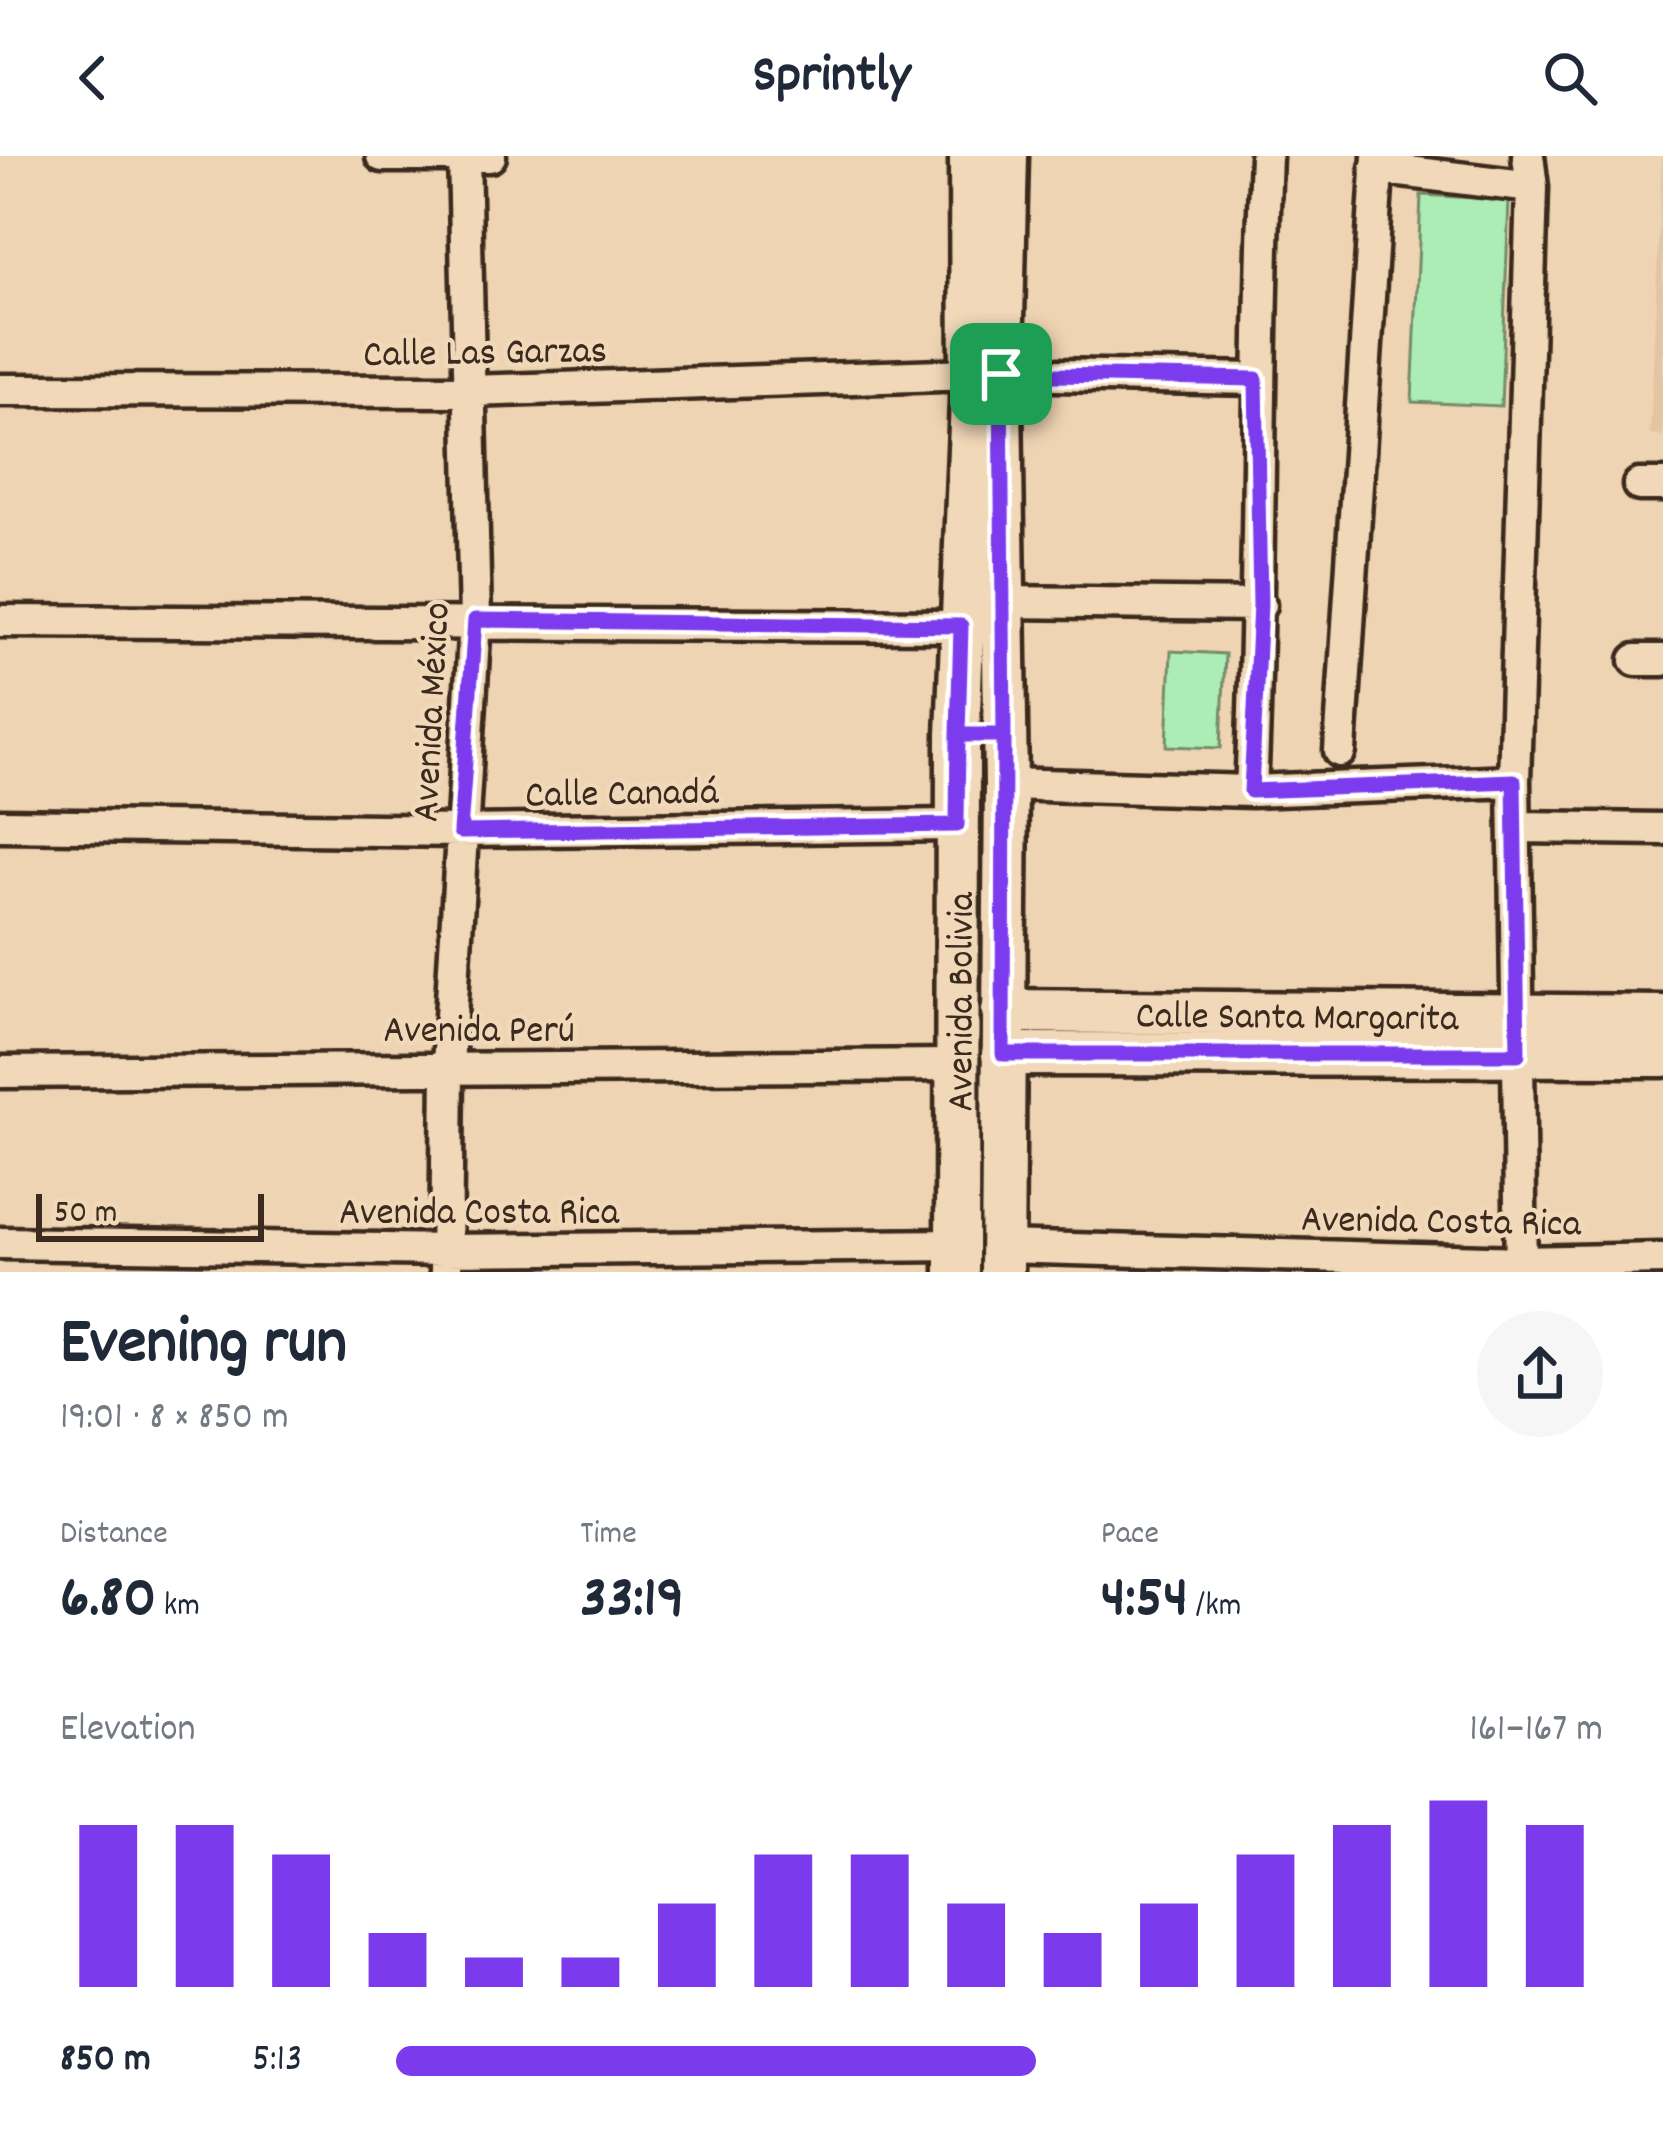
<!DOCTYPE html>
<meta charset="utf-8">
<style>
:root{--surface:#fff;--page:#f6f6f7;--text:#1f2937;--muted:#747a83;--accent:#7c3aed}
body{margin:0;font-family:Dekko,sans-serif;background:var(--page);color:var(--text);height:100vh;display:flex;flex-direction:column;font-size:45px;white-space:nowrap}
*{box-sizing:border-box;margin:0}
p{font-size:39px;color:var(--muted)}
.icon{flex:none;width:66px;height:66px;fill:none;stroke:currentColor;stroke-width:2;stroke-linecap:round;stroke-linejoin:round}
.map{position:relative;height:1116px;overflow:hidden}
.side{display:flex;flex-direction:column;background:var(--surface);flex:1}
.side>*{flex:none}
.scale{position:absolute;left:36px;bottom:30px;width:228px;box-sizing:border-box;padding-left:12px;border:6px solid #3b2a1e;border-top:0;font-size:33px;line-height:42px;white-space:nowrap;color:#3b2a1e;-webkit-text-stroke:9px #f1d8b9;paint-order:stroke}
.pin{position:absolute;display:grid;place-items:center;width:102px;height:102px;color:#fff;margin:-51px;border-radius:24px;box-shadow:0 6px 18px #0006}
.round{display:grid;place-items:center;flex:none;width:126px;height:126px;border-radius:63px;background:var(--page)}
.head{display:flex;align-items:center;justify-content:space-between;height:204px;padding:0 60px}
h1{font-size:66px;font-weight:800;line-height:90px}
.metrics{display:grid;grid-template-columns:repeat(3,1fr);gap:18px;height:204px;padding:12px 60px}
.metrics div{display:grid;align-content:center}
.metrics b{font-size:60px;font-weight:800}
.metrics small{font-size:33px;font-weight:400}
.metrics p{font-size:33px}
.chart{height:336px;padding:24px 60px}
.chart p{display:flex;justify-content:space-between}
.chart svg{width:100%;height:216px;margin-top:12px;stroke:var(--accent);stroke-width:6}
ul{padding:0 60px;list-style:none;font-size:39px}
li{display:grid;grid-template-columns:192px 144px 1fr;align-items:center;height:90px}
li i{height:30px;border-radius:15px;background:var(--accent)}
header{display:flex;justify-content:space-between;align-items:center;height:156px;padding:0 60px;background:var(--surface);font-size:54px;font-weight:800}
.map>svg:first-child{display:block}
</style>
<header><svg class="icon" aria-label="back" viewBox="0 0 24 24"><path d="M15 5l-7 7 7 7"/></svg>Sprintly<svg class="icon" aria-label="search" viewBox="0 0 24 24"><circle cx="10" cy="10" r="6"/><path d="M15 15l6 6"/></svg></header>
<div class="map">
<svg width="1663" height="1116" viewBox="0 0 1663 1116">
<rect width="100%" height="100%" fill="#efd4b3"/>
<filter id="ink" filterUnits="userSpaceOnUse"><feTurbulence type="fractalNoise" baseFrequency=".00833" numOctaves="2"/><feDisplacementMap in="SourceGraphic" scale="24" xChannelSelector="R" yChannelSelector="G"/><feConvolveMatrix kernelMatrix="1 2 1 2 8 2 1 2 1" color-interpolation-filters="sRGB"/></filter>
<g filter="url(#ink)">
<path fill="#e2c5a3" d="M 1662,0 L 1663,0 L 1663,280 L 1650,279 Z"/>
<path fill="#acedb6" stroke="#748c6a" stroke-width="3" d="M 1421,39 L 1509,44 L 1501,250 L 1412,246 Z
M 1171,495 L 1225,498 L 1221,592 L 1167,590 Z"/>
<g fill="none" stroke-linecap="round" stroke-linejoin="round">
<g stroke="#3b2a1e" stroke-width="39">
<path id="minor" d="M 382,0 L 490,0
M 1376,12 L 1532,31
M 1001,218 L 1256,223
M 0,234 L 470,235 L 972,218
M 1639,329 L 1663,329
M 1001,446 L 1260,449
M 0,465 L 961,470
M 1636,504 L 1663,504
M 1340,595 L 1378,0
M 1006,628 L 1251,635 L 1514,625
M 1251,635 C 1261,423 1257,212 1266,0
M 0,669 L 460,675 L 957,669
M 1519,671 L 1663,673
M 0,916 L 959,909
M 0,1087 L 445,1094 L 957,1089
M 1002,1091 L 1521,1106 L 1663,1103
M 446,1116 L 448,910 L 475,464 L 464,0
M 1521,1116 L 1514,625 L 1532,31 L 1528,0"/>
</g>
<g stroke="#3b2a1e" stroke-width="51">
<g id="secondary">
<path id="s1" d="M 1003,855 L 1663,861"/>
<path d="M 1003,898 L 1663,899"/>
<path id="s2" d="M 957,1116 L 958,579 L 972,246 L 971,0"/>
<path d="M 1002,1116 L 1006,628 L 1000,244 L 1006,0"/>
</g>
</g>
<use href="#minor" stroke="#f1d8b9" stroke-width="30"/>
<use href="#secondary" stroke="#f1d8b9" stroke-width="42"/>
</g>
</g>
<g fill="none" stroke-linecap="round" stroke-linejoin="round" filter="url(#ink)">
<g stroke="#fff" stroke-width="24">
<path id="route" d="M 1001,218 L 1004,579 L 958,579 L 961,470 L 475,464 L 460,676 L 957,669 L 958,579 L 1004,579 L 1003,898 L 1518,898 L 1514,625 L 1251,635 L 1260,449 L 1256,223 L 1001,218"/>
</g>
<use href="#route" stroke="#7c3aed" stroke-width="15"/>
</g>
<g text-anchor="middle" stroke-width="9" stroke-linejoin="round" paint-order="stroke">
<g font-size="39" fill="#3b2a1e" stroke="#f1d8b9">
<text transform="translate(485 193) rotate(-1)" y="14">Calle Las Garzas</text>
<text transform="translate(428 556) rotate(-87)" y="14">Avenida México</text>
<text transform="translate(622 634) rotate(-1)" y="14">Calle Canadá</text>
<text dy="14" stroke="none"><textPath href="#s2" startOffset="270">Avenida Bolivia</textPath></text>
<text dy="14" stroke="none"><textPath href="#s1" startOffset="294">Calle Santa Margarita</textPath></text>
<text x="479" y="885">Avenida Perú</text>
<text x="479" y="1067">Avenida Costa Rica</text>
<text transform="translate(1441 1062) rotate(1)" y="14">Avenida Costa Rica</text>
</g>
</g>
</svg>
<div class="scale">50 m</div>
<div class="pin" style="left:1001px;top:218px;background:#1e9e55"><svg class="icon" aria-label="arrive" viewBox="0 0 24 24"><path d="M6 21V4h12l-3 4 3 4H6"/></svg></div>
</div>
<section class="side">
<div class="head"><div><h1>Evening run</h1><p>19:01 · 8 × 850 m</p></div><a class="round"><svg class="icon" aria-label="share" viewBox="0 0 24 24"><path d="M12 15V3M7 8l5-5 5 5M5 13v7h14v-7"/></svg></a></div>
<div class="metrics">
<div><p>Distance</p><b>6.80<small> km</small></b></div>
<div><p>Time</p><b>33:19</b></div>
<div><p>Pace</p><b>4:54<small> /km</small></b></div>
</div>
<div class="chart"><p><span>Elevation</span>161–167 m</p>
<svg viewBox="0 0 160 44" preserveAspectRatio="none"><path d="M5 44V11M15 44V11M25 44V17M35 44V33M45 44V38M55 44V38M65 44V27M75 44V17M85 44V17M95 44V27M105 44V33M115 44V27M125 44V17M135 44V11M145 44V6M155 44V11"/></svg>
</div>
<ul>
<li><b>850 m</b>5:13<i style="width:53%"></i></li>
</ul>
</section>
